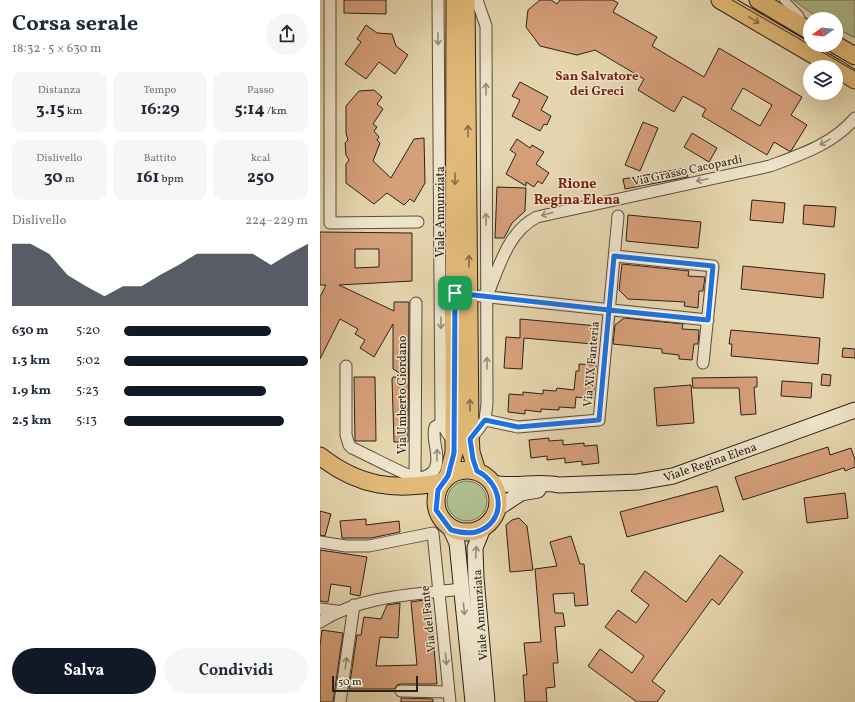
<!DOCTYPE html>
<html lang="it">
<meta charset="utf-8">
<style>
:root{--surface:#fff;--page:#f6f6f7;--text:#1f2937;--muted:#747a83;--accent:#111827}
body{margin:0;font-family:Vollkorn,serif;background:var(--page);color:var(--text);height:100vh;display:flex;flex-direction:column;font-size:15px;white-space:nowrap}
*{box-sizing:border-box;margin:0}
p{font-size:13px;color:var(--muted)}
.icon{flex:none;width:22px;height:22px;fill:none;stroke:currentColor;stroke-width:2;stroke-linecap:round;stroke-linejoin:round}
.map{position:relative;flex:1;overflow:hidden}
.panel{display:flex;flex-direction:column;background:var(--surface);width:320px}
.panel>*{flex:none}
.needle{width:26px;rotate:255deg}
.controls{position:absolute;left:483px;top:12px;display:grid;gap:8px}
.controls a{display:grid;place-items:center;width:40px;height:40px;border-radius:50%;background:var(--surface);box-shadow:0 4px 16px #0002;font-size:20px}
.scale{position:absolute;left:12px;bottom:10px;width:86px;box-sizing:border-box;padding-left:4px;border:2px solid #2c201b;border-top:0;font-size:11px;line-height:14px;white-space:nowrap;color:#2c201b;-webkit-text-stroke:3px #eee4ca;paint-order:stroke}
.pin{position:absolute;display:grid;place-items:center;width:34px;height:34px;color:#fff;margin:-17px;border-radius:8px;box-shadow:0 2px 6px #0006}
.round{display:grid;place-items:center;flex:none;width:42px;height:42px;border-radius:21px;background:var(--page)}
.headline{display:flex;align-items:center;justify-content:space-between;height:68px;padding:0 12px}
h1{font-size:22px;font-weight:700;line-height:30px}
.stats{display:grid;grid-template-columns:repeat(3,1fr);gap:6px;height:68px;padding:4px 12px}
.stats div{display:grid;align-content:center;border-radius:10px;background:var(--page);text-align:center}
.stats b{font-size:17px;font-weight:700}
.stats small{font-size:11px;font-weight:400}
.stats p{font-size:11px}
.chart{height:112px;padding:8px 12px}
.chart p{display:flex;justify-content:space-between}
.chart svg{width:100%;height:72px;margin-top:4px;fill:var(--accent);opacity:.7}
.cta{display:flex;gap:8px;margin-top:auto;padding:8px 12px}
.cta a{flex:1;height:46px;border-radius:24px;background:var(--accent);color:#fff;font-size:16px;font-weight:700;line-height:46px;text-align:center}
.cta a+a{background:var(--page);color:var(--text)}
ul{padding:0 12px;list-style:none;font-size:13px}
li{display:grid;grid-template-columns:64px 48px 1fr;align-items:center;height:30px}
li i{height:10px;border-radius:5px;background:var(--accent)}
main{display:flex;flex:1;min-height:0}
.map>svg:first-child{display:block}
</style>
<main>
<section class="panel">
<div class="headline"><div><h1>Corsa serale</h1><p>18:32 · 5 × 630 m</p></div><a class="round"><svg class="icon" aria-label="share" viewBox="0 0 24 24"><path d="M12 15V3M7 8l5-5 5 5M5 13v7h14v-7"/></svg></a></div>
<div class="stats">
<div><p>Distanza</p><b>3.15<small> km</small></b></div>
<div><p>Tempo</p><b>16:29</b></div>
<div><p>Passo</p><b>5:14<small> /km</small></b></div>
</div>
<div class="stats">
<div><p>Dislivello</p><b>30<small> m</small></b></div>
<div><p>Battito</p><b>161<small> bpm</small></b></div>
<div><p>kcal</p><b>250</b></div>
</div>
<div class="chart"><p><span>Dislivello</span>224–229 m</p>
<svg viewBox="0 0 160 44" preserveAspectRatio="none"><path d="M0 44V6L10 6L20 12L30 25L40 32L50 38L60 32L70 32L80 25L90 19L100 12L110 12L120 12L130 12L140 19L150 12L160 6V44z"/></svg>
</div>
<ul>
<li><b>630 m</b>5:20<i style="width:80%"></i></li>
<li><b>1.3 km</b>5:02<i style="width:100%"></i></li>
<li><b>1.9 km</b>5:23<i style="width:77%"></i></li>
<li><b>2.5 km</b>5:13<i style="width:87%"></i></li>
</ul>
<div class="cta"><a>Salva</a><a>Condividi</a></div>
</section>
<div class="map">
<svg width="535" height="702" viewBox="0 0 535 702">
<rect width="100%" height="100%" fill="#e5d5ae"/>
<filter id="stains"><feTurbulence type="fractalNoise" baseFrequency=".005" numOctaves="4"/><feColorMatrix values="0 0 0 0 .2 0 0 0 0 .09 0 0 0 0 .02 0 0 0 .5 -.17"/></filter>
<radialGradient id="worn" r=".72"><stop offset=".6" stop-color="#630" stop-opacity="0"/><stop offset="1" stop-color="#630" stop-opacity=".3"/></radialGradient>
<path fill="#b0be8e" stroke="#6e6f54" d="M 473,0 L 535,0 L 535,38 L 516,28 L 516,19 L 500,19 Z
M127 501a20 20 0 1 1 40 0a20 20 0 1 1-40 0Z"/>
<path fill="#d59f7a" stroke="#2c201b" fill-rule="evenodd" d="M 24,0 L 66,0 L 66,14 L 24,13 Z
M 220,0 L 231,0 L 237,4 L 240,0 L 293,0 L 298,3 L 293,12 L 337,37 L 332,46 L 384,77 L 399,48 L 482,97 L 471,115 L 487,125 L 471,151 L 469,151 L 454,142 L 447,155 L 382,116 L 386,109 L 363,96 L 354,112 L 318,90 L 324,79 L 275,50 L 257,55 L 220,46 L 206,27 L 208,10 ZM 423,88 L 452,105 L 440,126 L 411,109 Z
M 46,25 L 57,33 L 72,34 L 76,46 L 88,55 L 75,74 L 59,62 L 46,79 L 25,64 L 41,42 L 37,39 Z
M 200,82 L 228,97 L 221,110 L 231,116 L 227,125 L 224,124 L 220,131 L 192,116 L 200,100 L 192,96 Z
M 54,90 L 62,97 L 57,104 L 63,109 L 53,124 L 57,127 L 54,131 L 59,137 L 57,140 L 60,143 L 53,161 L 71,178 L 94,139 L 104,138 L 105,183 L 94,202 L 90,199 L 84,205 L 67,193 L 54,204 L 26,183 L 26,164 L 29,160 L 26,155 L 25,143 L 28,140 L 26,133 L 26,106 L 39,91 Z
M 323,122 L 338,128 L 320,171 L 305,165 Z
M 372,133 L 397,148 L 389,162 L 364,147 Z
M 197,139 L 210,148 L 212,145 L 224,152 L 216,164 L 229,173 L 222,184 L 218,181 L 214,187 L 206,182 L 206,186 L 186,174 L 196,154 L 190,150 Z
M 366,168 L 368,177 L 305,189 L 303,179 Z
M 177,187 L 206,188 L 205,211 L 192,223 L 184,238 L 175,238 Z
M 432,200 L 465,203 L 463,223 L 430,220 Z
M 484,205 L 516,207 L 514,227 L 483,224 Z
M 308,215 L 381,222 L 378,248 L 306,241 Z
M 0,232 L 92,233 L 92,281 L 19,285 L 74,311 L 74,302 L 89,302 L 88,442 L 74,442 L 72,379 L 73,377 L 86,377 L 73,369 L 73,324 L 54,357 L 40,348 L 45,340 L 35,334 L 38,329 L 20,319 L 0,359 L 0,297 L 6,285 L 0,285 ZM 35,249 L 59,249 L 59,267 L 35,268 Z
M 302,264 L 369,271 L 368,276 L 385,277 L 383,291 L 379,291 L 378,308 L 364,306 L 365,302 L 308,299 L 299,290 Z
M 423,266 L 505,274 L 503,298 L 421,289 Z
M 304,318 L 363,324 L 362,329 L 379,330 L 378,344 L 374,344 L 372,360 L 359,359 L 359,355 L 342,353 L 342,349 L 293,344 L 295,325 Z
M 200,319 L 278,326 L 273,344 L 204,338 L 202,369 L 184,368 L 186,337 L 200,338 Z
M 411,330 L 500,338 L 498,364 L 411,356 L 412,344 L 409,344 Z
M 523,348 L 535,349 L 535,358 L 522,357 Z
M 259,364 L 276,365 L 273,399 L 256,397 L 255,408 L 239,407 L 239,410 L 221,409 L 221,412 L 205,410 L 205,414 L 188,412 L 189,394 L 203,395 L 203,392 L 223,394 L 223,390 L 236,391 L 237,388 L 254,390 L 256,371 L 259,371 Z
M 502,374 L 511,375 L 510,386 L 501,385 Z
M 34,377 L 55,377 L 56,441 L 35,441 Z
M 437,377 L 437,387 L 434,387 L 436,414 L 421,415 L 419,388 L 373,388 L 372,378 Z
M 462,381 L 492,383 L 491,398 L 461,396 Z
M 371,385 L 374,423 L 337,426 L 334,388 Z
M 229,438 L 229,441 L 243,440 L 243,445 L 264,443 L 264,446 L 277,445 L 279,463 L 262,465 L 262,461 L 245,463 L 245,458 L 227,460 L 227,456 L 211,458 L 209,440 Z
M 508,447 L 510,455 L 531,448 L 535,460 L 535,467 L 525,471 L 524,468 L 423,500 L 415,477 Z
M 397,486 L 404,511 L 307,537 L 300,512 Z
M 525,493 L 528,518 L 487,523 L 484,498 Z
M 0,511 L 11,514 L 5,536 L 0,535 Z
M 199,518 L 207,526 L 213,570 L 190,572 L 186,525 L 192,520 Z
M 46,519 L 46,525 L 79,521 L 80,532 L 51,538 L 22,538 L 20,521 Z
M 251,536 L 260,564 L 264,564 L 268,605 L 255,606 L 254,593 L 233,594 L 235,613 L 243,613 L 245,626 L 235,627 L 238,663 L 233,663 L 235,687 L 226,688 L 227,702 L 205,702 L 203,675 L 207,675 L 204,643 L 221,642 L 215,569 L 237,566 L 230,542 Z
M 0,550 L 47,557 L 40,596 L 30,594 L 31,587 L 11,584 L 8,602 L 0,601 Z
M 400,555 L 423,572 L 399,605 L 392,599 L 332,681 L 345,691 L 337,702 L 317,702 L 268,666 L 280,649 L 312,673 L 324,656 L 285,627 L 298,610 L 316,623 L 329,605 L 311,591 L 325,571 L 366,602 Z
M 110,599 L 117,684 L 81,684 L 77,685 L 74,689 L 29,689 L 37,635 L 41,635 L 44,617 L 61,619 L 67,605 L 80,603 L 78,638 L 60,637 L 56,666 L 97,665 L 91,602 Z
M 2,630 L 23,633 L 13,702 L 0,702 L 0,646 Z
M 81,698 L 113,699 L 113,702 L 81,702 Z"/>
<g fill="none" stroke-linecap="round" stroke-linejoin="round">
<g stroke="#5a4d40" stroke-width="10">
<path id="pedestrian" d="M 464,0 L 479,15 L 483,24"/>
</g>
<g stroke="#5a4d40" stroke-width="13">
<path id="minor" d="M 10,0 L 10,223 L 98,222
M 118,0 L 121,423 L 132,440
M 295,256 L 393,266 L 383,363
M 169,291 C 180,264 189,231 217,217 L 450,166 C 482,154 513,144 535,118
M 160,296 L 388,320
M 26,366 L 26,435 L 29,445 L 32,448 C 44,453 88,477 97,478 C 105,478 114,474 116,466 C 120,452 111,440 115,427 L 121,423
M 165,420 L 198,427 L 279,420 L 298,216
M 151,439 L 165,420 L 167,404 L 166,26 L 157,0
M 95,484 L 96,303
M 0,542 L 26,546 L 49,546 L 113,533 L 130,702
M 0,609 L 17,611
M 0,622 C 42,595 93,595 142,589
M 81,691 L 129,692
M 20,702 L 34,605"/>
</g>
<g stroke="#2c201b" stroke-width="17">
<path id="secondary" d="M 173,483 C 195,488 217,480 239,485 L 318,482 L 353,476 L 535,410
M 178,508 L 201,493 L 218,490
M 163,528 L 155,548 L 156,578 L 167,702
M 131,530 L 137,543 L 153,702"/>
</g>
<g stroke="#2c201b" stroke-width="19">
<path id="primary" d="M 146,0 L 150,431 L 151,452 L 157,471
M 400,0 L 514,67
M 438,0 L 490,31
M 516,45 L 535,56
M 516,68 L 535,80
M 0,456 C 39,487 75,491 123,482
M116 501a31 31 0 1 1 62 0a31 31 0 1 1-62 0Z
M 128,476 L 134,453 L 135,0"/>
</g>
<use href="#pedestrian" stroke="#eee4ca" stroke-width="8"/>
<use href="#minor" stroke="#eee4ca" stroke-width="11"/>
<use href="#secondary" stroke="#eee4ca" stroke-width="15"/>
<use href="#primary" stroke="#e2ba77" stroke-width="17"/>
<path stroke="#2c201b" stroke-width="1" d="M 412,0 L 535,71"/>
</g>
<defs><path id="oneway-shaft" d="M-6 0H5M1.5-3L5.5 0L1.5 3" fill="none" stroke-width="1.6" stroke-linecap="round" stroke-linejoin="round"/></defs>
<g stroke="#876d49">
<use href="#oneway-shaft" transform="translate(434 20) rotate(31)"/>
<use href="#oneway-shaft" transform="translate(148 131) rotate(-90)"/>
<use href="#oneway-shaft" transform="translate(135 179) rotate(90)"/>
<use href="#oneway-shaft" transform="translate(149 261) rotate(-90)"/>
<use href="#oneway-shaft" transform="translate(150 405) rotate(-91)"/>
</g>
<g stroke="#978c7b">
<use href="#oneway-shaft" transform="translate(118 39) rotate(89)"/>
<use href="#oneway-shaft" transform="translate(166 89) rotate(-90)"/>
<use href="#oneway-shaft" transform="translate(505 142) rotate(151)"/>
<use href="#oneway-shaft" transform="translate(382 180) rotate(168)"/>
<use href="#oneway-shaft" transform="translate(227 214) rotate(165)"/>
<use href="#oneway-shaft" transform="translate(166 219) rotate(-90)"/>
<use href="#oneway-shaft" transform="translate(121 323) rotate(90)"/>
<use href="#oneway-shaft" transform="translate(167 363) rotate(-91)"/>
<use href="#oneway-shaft" transform="translate(117 455) rotate(-89)"/>
<use href="#oneway-shaft" transform="translate(156 552) rotate(-86)"/>
<use href="#oneway-shaft" transform="translate(144 609) rotate(84)"/>
<use href="#oneway-shaft" transform="translate(126 659) rotate(84)"/>
<use href="#oneway-shaft" transform="translate(26 663) rotate(-82)"/>
</g>
<g fill="none" stroke-linecap="round" stroke-linejoin="round">
<g stroke="#fff" stroke-width="8">
<path id="route" d="M 135,293 L 134,453 L 128,476 L 118,490 L 116,510 L 131,530 C 139,532 147,534 156,532 C 187,523 184,484 157,471 L 153,459 L 150,439 L 165,420 L 198,427 L 279,420 L 289,310 L 388,320 L 393,266 L 294,256 L 289,310 L 135,293"/>
</g>
<use href="#route" stroke="#1a73e8" stroke-width="5"/>
</g>
<g text-anchor="middle" stroke-width="3" stroke-linejoin="round" paint-order="stroke">
<g font-size="12" fill="#2c201b" stroke="#eee4ca">
<text transform="translate(367 170) rotate(-12)" y="4">Via Grasso Cacopardi</text>
<text transform="translate(120 212) rotate(-90)" y="4">Viale Annunziata</text>
<text transform="translate(271 364) rotate(-85)" y="4">Via XIX Fanteria</text>
<text transform="translate(82 395) rotate(-90)" y="4">Via Umberto Giordano</text>
<text transform="translate(390 462) rotate(-19)" y="4">Viale Regina Elena</text>
<text transform="translate(160 615) rotate(-94)" y="4">Viale Annunziata</text>
<text transform="translate(108 619) rotate(-96)" y="4">Via del Fante</text>
</g>
<g font-size="13" font-weight="bold" fill="#7a1f14" stroke="#eee4ca">
<text x="277" y="80">San Salvatore<tspan x="277" dy="15">dei Greci</tspan></text>
</g>
<g font-size="14" font-weight="bold" fill="#7a1f14" stroke="#eee4ca">
<text x="257" y="188">Rione<tspan x="257" dy="16">Regina Elena</tspan></text>
</g>
</g>
<rect width="100%" height="100%" filter="url(#stains)"/>
<rect width="100%" height="100%" fill="url(#worn)"/>
</svg>
<div class="controls">
<a><svg class="needle" viewBox="-14 -14 28 28"><path d="M0-13l5 13h-10z" fill="#e53935"/><path d="M0 13l5-13h-10z" fill="#747a83"/></svg></a>
<a><svg class="icon" aria-label="layers" viewBox="0 0 24 24"><path d="M12 4l9 5-9 5-9-5zM3 14l9 5 9-5"/></svg></a>
</div>
<div class="scale">50 m</div>
<div class="pin" style="left:135px;top:293px;background:#1e9e55"><svg class="icon" aria-label="arrive" viewBox="0 0 24 24"><path d="M6 21V4h12l-3 4 3 4H6"/></svg></div>
</div>
</main>
